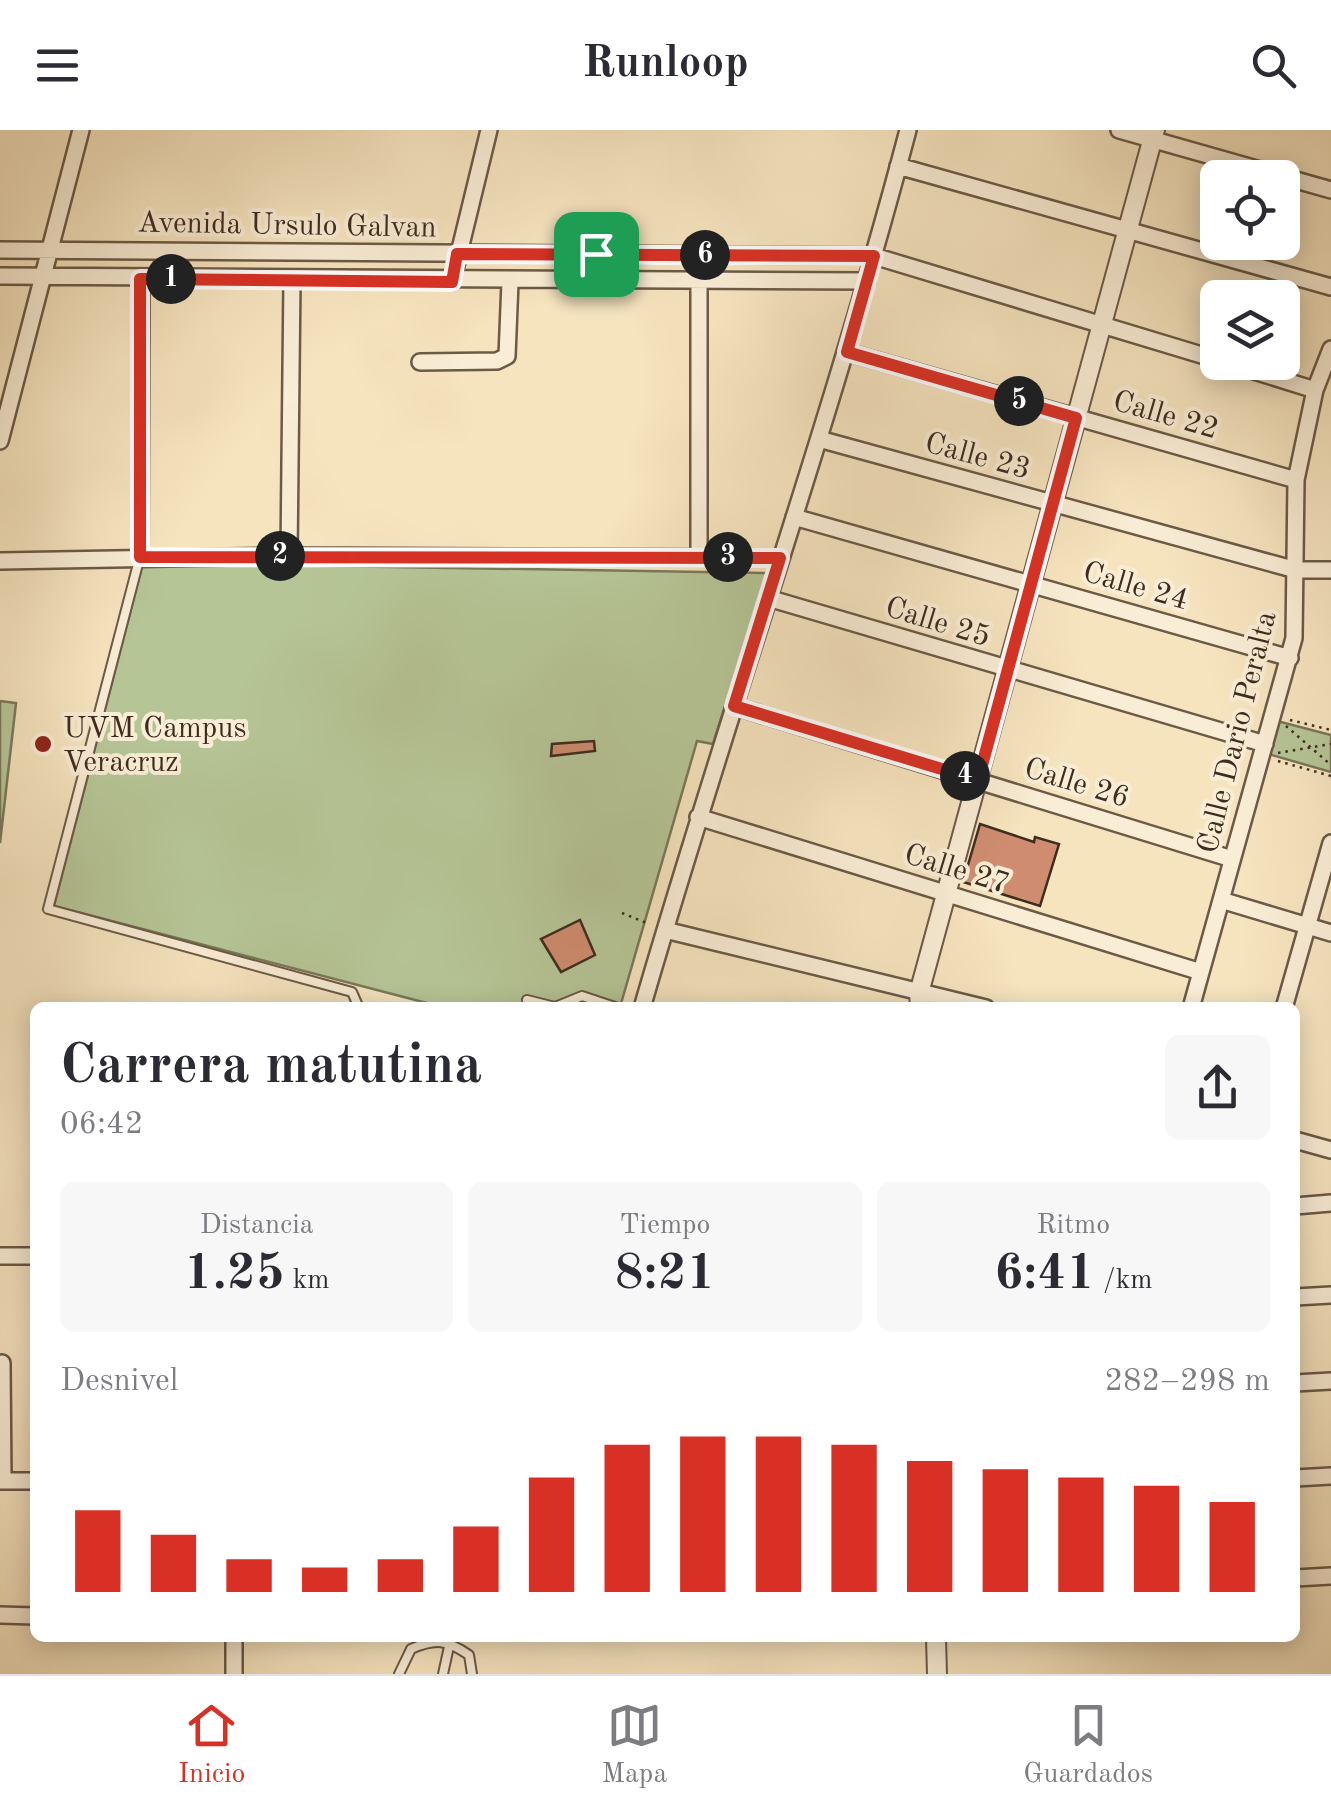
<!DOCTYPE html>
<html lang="es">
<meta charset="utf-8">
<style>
:root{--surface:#fff;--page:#f7f7f7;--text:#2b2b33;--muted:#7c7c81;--line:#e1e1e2;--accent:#d93025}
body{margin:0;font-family:"Old Standard TT",serif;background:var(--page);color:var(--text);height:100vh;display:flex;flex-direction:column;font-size:38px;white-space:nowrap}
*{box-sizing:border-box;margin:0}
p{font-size:32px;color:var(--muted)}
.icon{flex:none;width:55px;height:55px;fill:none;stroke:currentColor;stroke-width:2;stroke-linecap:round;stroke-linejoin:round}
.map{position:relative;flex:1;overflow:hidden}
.sheet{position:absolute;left:30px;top:872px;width:1270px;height:640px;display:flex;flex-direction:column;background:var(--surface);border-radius:15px;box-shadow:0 5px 25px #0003}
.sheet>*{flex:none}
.tools{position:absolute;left:1200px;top:30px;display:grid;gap:20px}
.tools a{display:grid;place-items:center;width:100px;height:100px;border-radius:15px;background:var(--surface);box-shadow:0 5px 25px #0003;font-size:50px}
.pin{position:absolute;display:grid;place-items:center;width:85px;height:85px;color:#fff;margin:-42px;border-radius:20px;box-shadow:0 5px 15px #0006}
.km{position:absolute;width:50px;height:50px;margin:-25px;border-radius:50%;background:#222;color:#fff;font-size:28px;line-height:50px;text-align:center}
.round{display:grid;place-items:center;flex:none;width:105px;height:105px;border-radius:15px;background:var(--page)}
.summary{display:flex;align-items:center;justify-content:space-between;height:170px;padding:0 30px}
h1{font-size:55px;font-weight:700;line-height:75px}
.metrics{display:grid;grid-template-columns:repeat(3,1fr);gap:15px;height:170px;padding:10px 30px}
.metrics div{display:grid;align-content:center;border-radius:15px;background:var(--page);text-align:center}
.metrics b{font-size:50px;font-weight:700}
.metrics small{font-size:28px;font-weight:400}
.metrics p{font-size:28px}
.chart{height:280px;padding:20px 30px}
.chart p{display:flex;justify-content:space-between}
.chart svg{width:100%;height:180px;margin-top:10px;stroke:var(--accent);stroke-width:6}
header{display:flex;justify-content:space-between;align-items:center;height:130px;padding:0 30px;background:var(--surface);font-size:45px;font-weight:700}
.dock{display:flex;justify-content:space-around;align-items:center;height:140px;border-top:2px solid var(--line);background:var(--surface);font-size:28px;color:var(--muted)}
.dock a{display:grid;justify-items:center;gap:5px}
.dock .current{color:var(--accent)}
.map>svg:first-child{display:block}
</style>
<header><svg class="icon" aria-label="menu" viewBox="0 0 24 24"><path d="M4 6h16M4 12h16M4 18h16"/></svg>Runloop<svg class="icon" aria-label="search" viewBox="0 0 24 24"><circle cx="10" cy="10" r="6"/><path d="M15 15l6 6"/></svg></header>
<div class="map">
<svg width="1331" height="1544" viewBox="0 0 1331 1544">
<rect width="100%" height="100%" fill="#f6e4bf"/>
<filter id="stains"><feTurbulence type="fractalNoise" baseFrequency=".002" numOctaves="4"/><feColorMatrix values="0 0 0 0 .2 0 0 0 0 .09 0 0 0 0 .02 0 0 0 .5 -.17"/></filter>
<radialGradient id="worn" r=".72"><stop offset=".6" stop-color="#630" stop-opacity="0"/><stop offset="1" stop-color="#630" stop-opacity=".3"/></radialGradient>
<path fill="#b6c596" stroke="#7a785a" stroke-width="2.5" d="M 143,433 L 767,443 L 713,614 L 697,611 L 620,877 L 442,877 L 54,776 Z
M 0,571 L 16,573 L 0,713 Z
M 1277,591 L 1331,605 L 1331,642 L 1268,624 Z"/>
<path fill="#cf8c70" stroke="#3e2c1f" stroke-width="2.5" d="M 594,611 L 595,621 L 551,626 L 552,614 Z
M 980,694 L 1034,712 L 1035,707 L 1059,714 L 1040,776 L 963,752 Z
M 580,790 L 595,825 L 561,842 L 541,809 Z"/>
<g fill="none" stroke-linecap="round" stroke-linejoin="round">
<g stroke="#6c5a47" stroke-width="12">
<path id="service" d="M 139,430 L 48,779 L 352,862 L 359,878
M 527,870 L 555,877 L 582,866 L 618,878
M 399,1544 L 411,1519 C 436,1508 447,1510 469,1525 L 472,1544
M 443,1544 L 450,1512"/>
</g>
<g stroke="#6c5a47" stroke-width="20">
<path id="minor" d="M 1119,0 L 1331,60
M 898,36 L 1331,157
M 0,120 L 874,126 L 1218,230
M 0,146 L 867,151
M 452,152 L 489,0
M 847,222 L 1296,350
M 420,232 L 497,231 L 507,226 L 510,152
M 1225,232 L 1315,260
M 819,309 L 1296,440 L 1331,440
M 0,311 L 81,0
M 794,387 L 1290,528
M 289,426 L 292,149
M 699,426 L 699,153
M 140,427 L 141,149
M 0,431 L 289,426 L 781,428
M 768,468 L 1265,614
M 734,576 L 1232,729
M 698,687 L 1201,842
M 1221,770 L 1331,803
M 665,800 L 986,878
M 642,878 C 727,584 830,296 908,0
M 1191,878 L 1294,508 L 1296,350 L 1315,260 L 1331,219
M 1284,878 L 1331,713
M 1295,1010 L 1331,1020
M 1295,1076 L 1331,1073
M 0,1126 L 35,1126
M 1295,1167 L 1331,1165
M 2,1233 L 3,1351
M 1295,1253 L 1331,1251
M 1295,1348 L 1331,1346
M 0,1351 L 35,1351
M 1295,1448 L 1331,1446
M 0,1485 L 35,1486
M 234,1544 L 234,1508"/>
</g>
<g stroke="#6c5a47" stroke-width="22">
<path id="tertiary" d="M 920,878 L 919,863 L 1155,0
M 936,1508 L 937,1544"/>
</g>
<path stroke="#3e2c1f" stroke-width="2.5" stroke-dasharray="2.5 5" stroke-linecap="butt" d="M 1290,590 L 1331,600
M 1286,596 L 1331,635
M 1278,623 L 1331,614
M 1278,631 L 1331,646
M 622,783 L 649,794"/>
<use href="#service" stroke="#f9edd5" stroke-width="8"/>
<use href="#minor" stroke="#f9edd5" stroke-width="15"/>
<use href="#tertiary" stroke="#f9edd5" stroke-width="18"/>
</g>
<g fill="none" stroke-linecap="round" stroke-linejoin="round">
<g stroke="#fff" stroke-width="20">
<path id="route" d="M 457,124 L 874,126 L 847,222 L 1076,288 L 978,650 L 734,576 L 780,428 L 140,427 L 140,149 L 452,152 Z"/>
</g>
<use href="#route" stroke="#d93025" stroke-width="12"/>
</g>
<circle fill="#8f2418" stroke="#f9edd5" stroke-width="4" cx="43" cy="614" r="10"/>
<g text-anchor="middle" stroke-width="8" stroke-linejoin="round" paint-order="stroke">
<g font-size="30" fill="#3e2c1f" stroke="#f9edd5">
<text transform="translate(287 94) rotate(1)" y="10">Avenida Ursulo Galvan</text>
<text transform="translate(1166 284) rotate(16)" y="10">Calle 22</text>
<text transform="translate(978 325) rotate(15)" y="10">Calle 23</text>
<text transform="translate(1136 455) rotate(16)" y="10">Calle 24</text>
<text transform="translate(938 491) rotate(17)" y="10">Calle 25</text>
<text transform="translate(1236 602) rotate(-76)" y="10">Calle Dario Peralta</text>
<text transform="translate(1077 652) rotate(17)" y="10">Calle 26</text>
<text transform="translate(957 738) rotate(17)" y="10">Calle 27</text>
</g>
<g font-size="30" fill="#3e2c1f" stroke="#f9edd5" text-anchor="start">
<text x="63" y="607">UVM Campus<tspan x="63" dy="34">Veracruz</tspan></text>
</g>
</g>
<rect width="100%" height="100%" filter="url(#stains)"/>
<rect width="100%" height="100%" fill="url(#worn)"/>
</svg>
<div class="tools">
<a><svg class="icon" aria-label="locate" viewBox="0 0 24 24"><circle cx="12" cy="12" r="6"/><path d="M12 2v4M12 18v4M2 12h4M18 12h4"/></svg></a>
<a><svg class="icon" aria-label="layers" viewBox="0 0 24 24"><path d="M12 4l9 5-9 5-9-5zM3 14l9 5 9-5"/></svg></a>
</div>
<div class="pin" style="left:596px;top:124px;background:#1e9e55"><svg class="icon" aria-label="arrive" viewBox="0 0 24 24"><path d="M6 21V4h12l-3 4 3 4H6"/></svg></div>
<b class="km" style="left:171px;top:149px">1</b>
<b class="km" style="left:280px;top:426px">2</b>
<b class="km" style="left:728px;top:427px">3</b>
<b class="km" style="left:965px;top:646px">4</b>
<b class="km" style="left:1019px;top:271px">5</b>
<b class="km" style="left:705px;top:125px">6</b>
<section class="sheet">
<div class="summary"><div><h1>Carrera matutina</h1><p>06:42</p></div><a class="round"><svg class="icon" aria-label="share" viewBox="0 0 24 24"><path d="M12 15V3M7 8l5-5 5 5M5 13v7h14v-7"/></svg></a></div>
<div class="metrics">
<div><p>Distancia</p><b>1.25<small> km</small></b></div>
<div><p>Tiempo</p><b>8:21</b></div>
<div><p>Ritmo</p><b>6:41<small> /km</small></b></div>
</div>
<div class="chart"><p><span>Desnivel</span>282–298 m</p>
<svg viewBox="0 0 160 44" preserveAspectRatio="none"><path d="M5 44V24M15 44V30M25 44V36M35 44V38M45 44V36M55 44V28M65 44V16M75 44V8M85 44V6M95 44V6M105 44V8M115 44V12M125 44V14M135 44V16M145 44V18M155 44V22"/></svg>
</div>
</section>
</div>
<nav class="dock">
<a class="current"><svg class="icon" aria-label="home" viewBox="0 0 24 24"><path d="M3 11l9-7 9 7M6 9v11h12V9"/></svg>Inicio</a>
<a><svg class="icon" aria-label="map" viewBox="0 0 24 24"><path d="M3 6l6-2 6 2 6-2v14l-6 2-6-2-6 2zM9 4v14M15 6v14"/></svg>Mapa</a>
<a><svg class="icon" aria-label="saved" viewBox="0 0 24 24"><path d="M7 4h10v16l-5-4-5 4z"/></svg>Guardados</a>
</nav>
